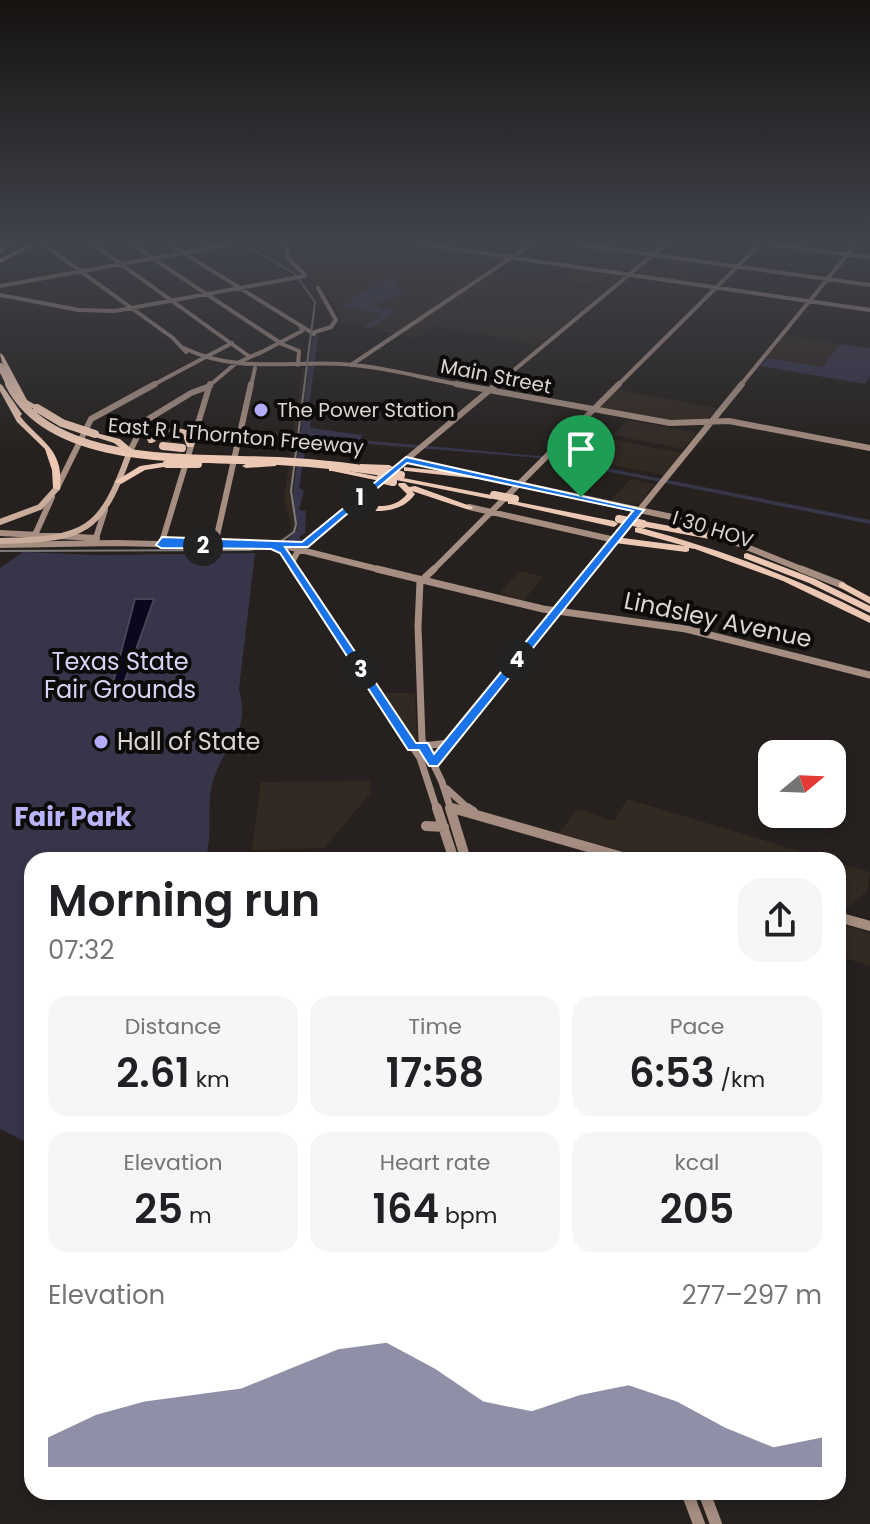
<!DOCTYPE html>
<meta charset="utf-8">
<style>
:root{--surface:#fff;--page:#f6f6f6;--text:#202124;--muted:#757577;--accent:#626084}
body{margin:0;font-family:Poppins,sans-serif;background:var(--page);color:var(--text);height:100vh;display:flex;flex-direction:column;font-size:30px;white-space:nowrap}
*{box-sizing:border-box;margin:0}
p{font-size:26px;color:var(--muted)}
.icon{flex:none;width:44px;height:44px;fill:none;stroke:currentColor;stroke-width:2;stroke-linecap:round;stroke-linejoin:round}
.map{position:relative;flex:1;overflow:hidden}
.sheet{position:absolute;left:24px;top:852px;width:822px;height:648px;display:flex;flex-direction:column;background:var(--surface);border-radius:24px;box-shadow:0 4px 12px #0003}
.sheet>*{flex:none}
.needle{width:52px;rotate:71deg}
.tools{position:absolute;left:758px;top:740px;display:grid;gap:16px}
.tools a{display:grid;place-items:center;width:88px;height:88px;border-radius:16px;background:var(--surface);box-shadow:0 4px 12px #0003;font-size:40px}
.pin{position:absolute;display:grid;place-items:center;width:68px;height:68px;color:#fff;margin:-82px -34px;border-radius:50% 50% 50% 0;rotate:-45deg;box-shadow:0 0 8px #0007}
.pin .icon{rotate:45deg}
.km{position:absolute;width:40px;height:40px;margin:-20px;border-radius:50%;background:#222;color:#fff;font-size:22px;line-height:40px;text-align:center}
.round{display:grid;place-items:center;flex:none;width:84px;height:84px;border-radius:24px;background:var(--page)}
.summary{display:flex;align-items:center;justify-content:space-between;height:136px;padding:0 24px}
h1{font-size:44px;font-weight:600;line-height:60px}
.stats{display:grid;grid-template-columns:repeat(3,1fr);gap:12px;height:136px;padding:8px 24px}
.stats div{display:grid;align-content:center;border-radius:20px;background:var(--page);text-align:center}
.stats b{font-size:40px;font-weight:600}
.stats small{font-size:22px;font-weight:400}
.stats p{font-size:22px}
.chart{height:224px;padding:16px 24px}
.chart p{display:flex;justify-content:space-between}
.chart svg{width:100%;height:144px;margin-top:8px;fill:var(--accent);opacity:.7}
.map>svg:first-child{display:block}
</style>
<div class="map">
<svg width="870" height="1524" viewBox="0 0 870 1524">
<rect width="100%" height="100%" fill="#26211e"/>
<path fill="#322923" d="M 293,244 L 529,244 L 485,272 L 604,291 L 540,345 L 434,326 L 417,338 L 339,322 L 339,315 L 326,290 L 295,262 L 291,254 Z
M 564,244 L 664,244 L 650,256 L 640,255 L 638,257 L 646,259 L 643,261 L 556,250 Z
M 578,254 L 640,263 L 627,273 L 565,264 Z
M 675,258 L 697,261 L 687,270 L 698,272 L 688,281 L 636,273 L 646,265 L 666,268 Z
M 574,267 L 624,275 L 616,281 L 608,280 L 616,282 L 607,289 L 555,282 Z
M 785,335 L 840,344 L 823,367 L 767,358 Z
M 303,368 L 310,368 L 292,502 L 297,530 L 286,541 L 278,540 L 289,533 L 291,527 L 284,499 L 293,437 L 247,433 L 248,429 L 293,433 Z
M 618,390 L 717,408 L 707,419 L 668,421 L 599,407 Z
M 627,420 L 694,432 L 696,434 L 683,449 L 613,435 Z
M 576,432 L 682,453 L 664,475 L 553,454 Z
M 631,479 L 654,484 L 640,504 L 610,501 Z
M 519,571 L 543,577 L 524,600 L 499,594 Z
M 381,693 L 415,693 L 417,741 L 414,742 Z
M 370,781 L 371,793 L 324,848 L 252,850 L 261,782 Z
M 627,799 L 829,860 L 652,860 L 559,833 L 577,809 L 614,821 Z
M 838,863 L 870,872 L 867,891 L 841,914 L 838,913 Z
M 838,923 L 870,933 L 870,966 L 838,956 Z"/>
<path fill="#37354a" d="M 387,278 L 401,280 L 394,284 L 394,289 L 407,292 L 377,303 L 379,308 L 397,311 L 370,328 L 363,327 L 381,314 L 340,307 Z
M 313,335 L 318,336 L 309,407 L 313,408 L 310,428 L 362,435 L 360,440 L 551,457 L 870,520 L 870,524 L 540,458 L 307,439 L 299,488 L 304,491 L 299,510 L 306,511 L 305,533 L 299,537 L 303,541 L 286,541 L 297,530 L 292,502 Z
M 840,344 L 870,348 L 870,376 L 865,384 L 760,366 L 767,358 L 823,367 Z
M 23,552 L 98,555 L 255,553 L 239,689 C 251,733 226,741 214,778 C 205,804 214,833 205,860 L 32,860 L 32,1145 L 0,1129 L 0,568 Z"/>
<path fill="#0b071f" stroke="#484555" stroke-width="2" d="M 135,599 L 154,599 L 124,683 L 113,683 Z"/>
<g fill="none" stroke-linecap="round" stroke-linejoin="round">
<path stroke="#a58e81" stroke-width="4" d="M 43,244 L 173,338 L 186,352
M 93,244 L 250,357
M 131,244 L 282,344 L 299,351 L 298,365
M 169,244 L 314,334
M 287,244 L 287,257 L 305,275
M 420,244 L 870,310
M 576,244 L 870,285
M 767,244 L 870,257
M 0,286 L 232,244
M 0,295 L 79,310 L 115,311 L 305,276
M 315,332 L 331,327 L 336,320 L 318,288
M 184,348 C 234,373 287,361 341,364 C 382,366 426,379 468,386
M 258,354 L 302,331 L 301,327
M 351,365 L 532,244
M 151,386 L 232,343
M 209,386 L 235,364 L 261,352
M 251,386 L 255,368
M 495,386 L 666,244
M 617,386 L 760,244
M 740,386 L 856,244"/>
<path stroke="#a58e81" stroke-width="6" d="M 456,384 L 670,423 L 729,421 L 870,448
M 130,451 L 145,421 L 191,393 L 210,386
M 406,460 L 672,517 L 806,571
M 57,488 L 91,419 L 155,384
M 469,507 L 615,540
M 0,533 L 97,538
M 35,535 L 52,497
M 96,538 L 105,510
M 0,545 L 115,543 L 289,547 L 385,571
M 161,545 L 210,384
M 209,546 L 216,540 L 251,384
M 277,547 L 286,553 L 294,571
M 291,564 L 299,549 L 497,384
M 432,571 L 619,384
M 590,571 L 742,384"/>
<path stroke="#a58e81" stroke-width="7" d="M 293,569 L 420,758 L 437,810
M 377,569 L 543,609 L 686,629 L 870,675
M 434,569 L 420,582 L 418,626 L 422,740 L 442,782 L 451,810
M 801,569 L 842,585
M 422,746 L 449,743
M 434,763 L 592,569
M 447,789 L 470,810
M 449,807 L 459,810"/>
<path stroke="#a58e81" stroke-width="10" d="M 437,808 L 454,860
M 450,808 L 466,860
M 452,808 L 633,860
M 467,808 L 473,812
M 426,826 L 444,827
M 838,917 L 870,926"/>
<path stroke="#a58e81" stroke-width="12" d="M 687,1492 L 699,1524
M 704,1492 L 716,1524"/>
<path stroke="#caac9c" stroke-width="6" d="M 0,522 L 40,507 L 57,488
M 0,541 C 86,539 101,533 130,451"/>
<path fill="#ecc8b4" fill-rule="evenodd" d="M 9,244 L 15,244 L 0,253 L 0,249 Z
M 29,244 L 36,244 L 0,263 L 0,259 Z
M 0,353 L 3,355 L 27,400 L 39,407 L 39,409 C 34,409 26,407 21,402 C 15,395 0,362 0,353 Z
M 0,384 L 2,385 L 22,414 L 20,416 L 24,421 C 46,445 64,452 60,490 L 53,488 L 52,470 L 45,449 L 17,422 L 0,391 Z
M 171,427 L 188,430 L 194,445 L 193,447 L 187,447 L 182,433 C 171,430 162,431 153,437 L 156,441 L 152,443 L 149,443 L 145,436 L 155,430 Z
M 92,432 L 120,439 L 134,451 L 127,453 L 114,443 L 92,436 Z
M 167,462 L 170,462 L 170,466 L 145,470 L 121,484 L 114,482 L 140,466 Z
M 273,462 L 276,462 L 276,466 L 246,468 L 242,466 L 246,464 Z
M 360,464 L 389,465 L 393,467 L 389,469 L 363,468 L 360,468 Z
M 329,467 L 380,477 L 384,479 L 380,481 L 332,471 L 329,471 Z
M 404,467 L 479,475 L 483,477 L 479,479 L 407,471 L 404,471 Z
M 393,476 L 491,495 L 495,497 L 491,499 L 396,480 L 393,480 Z
M 399,483 L 405,483 L 409,487 L 415,486 L 473,507 L 472,509 L 466,509 L 412,491 L 415,494 C 401,515 368,514 347,505 L 351,503 C 370,505 393,512 407,494 L 398,485 Z
M 508,500 L 614,521 L 618,524 L 614,527 L 511,504 L 508,504 Z
M 643,521 L 736,538 L 740,541 L 736,544 L 640,526 L 640,522 Z
M 638,527 C 719,549 796,577 870,616 L 870,623 L 783,581 L 695,549 L 689,548 L 689,551 L 686,552 L 615,543 L 611,540 L 615,537 L 685,546 L 635,532 L 635,528 Z
M 747,553 L 815,579 L 870,606 L 870,613 L 809,583 L 744,558 L 744,554 Z
M 842,582 L 870,597 L 870,604 L 839,587 L 839,583 Z"/>
<path stroke="#7d7977" stroke-width="2" d="M 0,551 L 250,550 L 277,544 L 294,532 L 296,524 L 291,491 L 315,302 L 295,274 L 244,244"/>
<path stroke="#ecc8b4" stroke-width="6" d="M 0,366 L 10,386"/>
<path stroke="#ecc8b4" stroke-width="8" d="M 9,384 C 51,469 198,457 279,461 C 320,463 361,468 401,475
M 37,408 L 62,423 L 95,434
M 163,446 L 182,448
M 167,464 L 198,464
M 380,479 L 393,482
M 494,495 L 515,499
M 619,519 L 643,524"/>
</g>
<linearGradient id="sky" x2="0" y2="1"><stop stop-color="#151210"/><stop offset="0.53" stop-color="#41434c"/><stop offset="1" stop-color="#41434c" stop-opacity="0"/></linearGradient>
<rect width="870" height="457" fill="url(#sky)"/>
<path fill="#1a73e8" stroke="#fff" stroke-width="2" fill-rule="evenodd" d="M 406,457 L 644,510 L 438,766 L 429,766 L 419,750 L 408,750 L 280,553 L 271,549 L 161,548 L 156,545 L 162,537 L 302,542 ZM 407,463 L 633,511 L 434,754 L 428,743 L 416,743 L 285,547 L 308,547 Z"/>
<g fill="#b3adf9" stroke="#0d0b0a" stroke-width="3">
<circle cx="261" cy="410" r="8"/>
<circle cx="101" cy="742" r="8"/>
</g>
<g text-anchor="middle" stroke-width="8" stroke-linejoin="round" paint-order="stroke">
<g font-size="20" fill="#d8d5d3" stroke="#0d0b0a">
<text transform="translate(496 376) rotate(11)" y="7">Main Street</text>
<text transform="translate(236 436) rotate(5)" y="7">East R L Thornton Freeway</text>
<text transform="translate(713 529) rotate(17)" y="7">I 30 HOV</text>
</g>
<g font-size="20" fill="#d8d5d3" stroke="#0d0b0a" text-anchor="start">
<text x="277" y="417">The Power Station</text>
</g>
<g font-size="24" fill="#d8d5d3" stroke="#0d0b0a">
<text transform="translate(718 620) rotate(12)" y="8">Lindsley Avenue</text>
</g>
<g font-size="24" fill="#d5d3f6" stroke="#0d0b0a">
<text x="120" y="670">Texas State<tspan x="120" dy="28">Fair Grounds</tspan></text>
</g>
<g font-size="24" fill="#d8d5d3" stroke="#0d0b0a" text-anchor="start">
<text x="117" y="750">Hall of State</text>
</g>
<g font-size="26" font-weight="bold" fill="#b9b4fb" stroke="#0d0b0a">
<text x="73" y="826">Fair Park</text>
</g>
</g>
</svg>
<div class="tools">
<a><svg class="needle" viewBox="-14 -14 28 28"><path d="M0-13l5 13h-10z" fill="#e53935"/><path d="M0 13l5-13h-10z" fill="#757577"/></svg></a>
</div>
<div class="pin" style="left:581px;top:497px;background:#1e9e55"><svg class="icon" aria-label="arrive" viewBox="0 0 24 24"><path d="M6 21V4h12l-3 4 3 4H6"/></svg></div>
<b class="km" style="left:360px;top:498px">1</b>
<b class="km" style="left:203px;top:546px">2</b>
<b class="km" style="left:361px;top:670px">3</b>
<b class="km" style="left:517px;top:660px">4</b>
<section class="sheet">
<div class="summary"><div><h1>Morning run</h1><p>07:32</p></div><a class="round"><svg class="icon" aria-label="share" viewBox="0 0 24 24"><path d="M12 15V3M7 8l5-5 5 5M5 13v7h14v-7"/></svg></a></div>
<div class="stats">
<div><p>Distance</p><b>2.61<small> km</small></b></div>
<div><p>Time</p><b>17:58</b></div>
<div><p>Pace</p><b>6:53<small> /km</small></b></div>
</div>
<div class="stats">
<div><p>Elevation</p><b>25<small> m</small></b></div>
<div><p>Heart rate</p><b>164<small> bpm</small></b></div>
<div><p>kcal</p><b>205</b></div>
</div>
<div class="chart"><p><span>Elevation</span>277–297 m</p>
<svg viewBox="0 0 160 44" preserveAspectRatio="none"><path d="M0 44V35L10 28L20 24L30 22L40 20L50 14L60 8L70 6L80 14L90 24L100 27L110 22L120 19L130 24L140 32L150 38L160 35V44z"/></svg>
</div>
</section>
</div>
